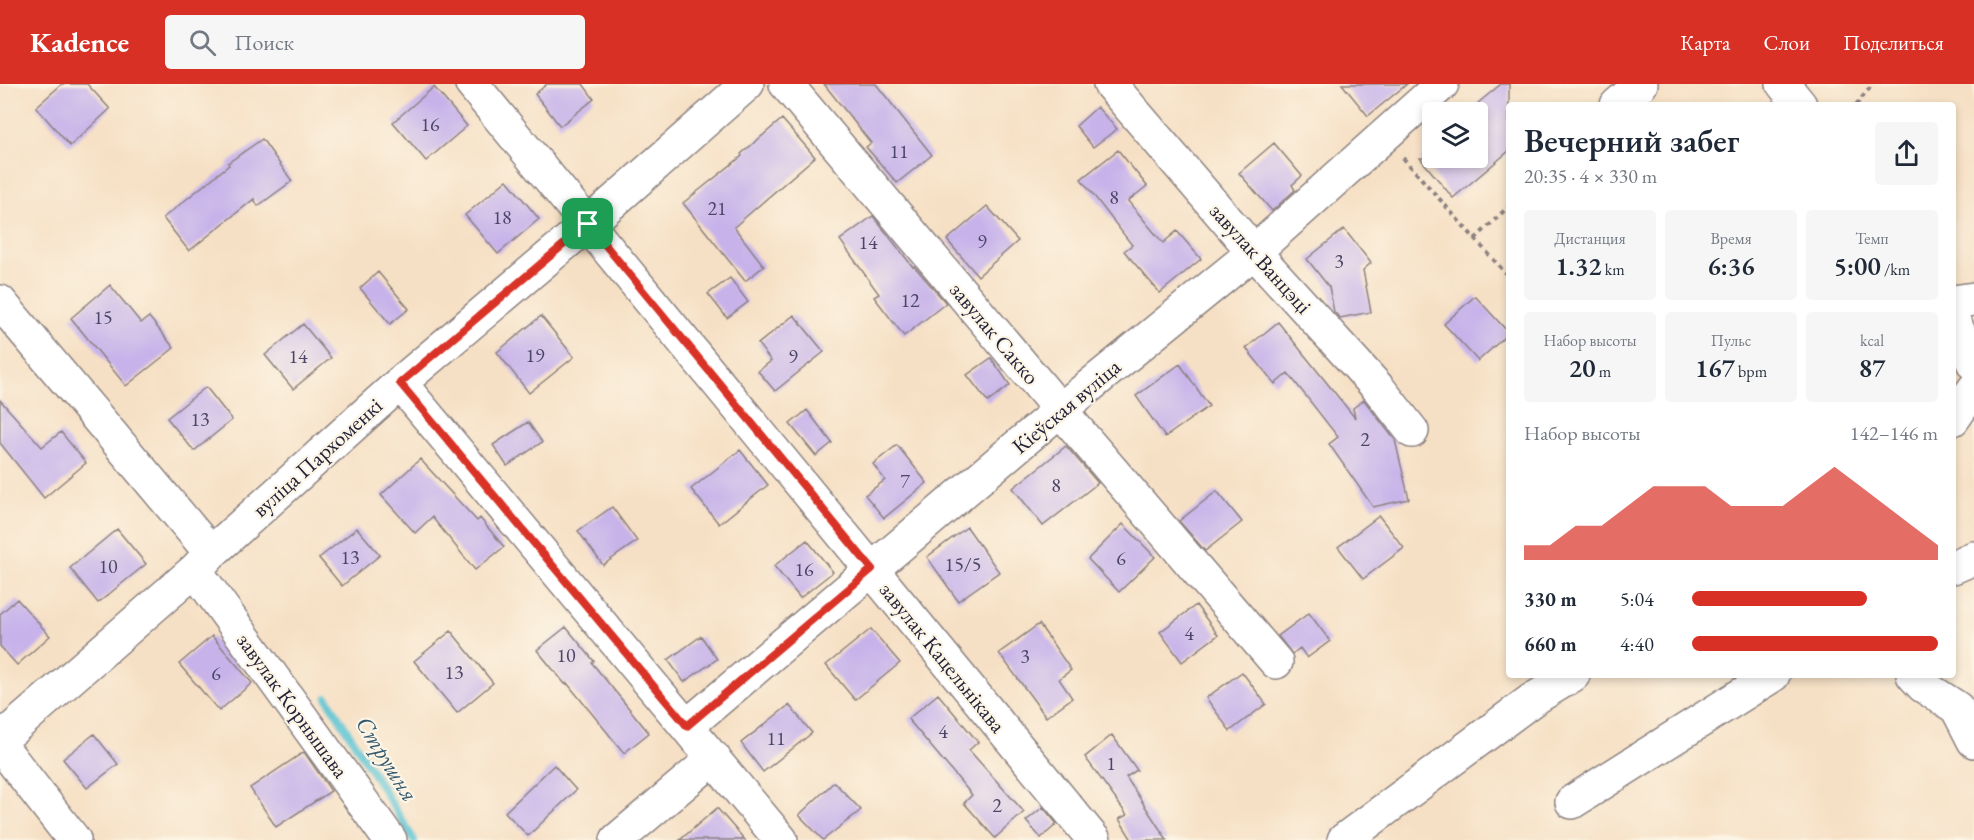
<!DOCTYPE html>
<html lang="ru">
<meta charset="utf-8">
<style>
:root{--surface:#fff;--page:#f6f6f7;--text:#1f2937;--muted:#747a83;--accent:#d93025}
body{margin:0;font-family:"EB Garamond",serif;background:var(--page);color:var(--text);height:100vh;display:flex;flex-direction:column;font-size:22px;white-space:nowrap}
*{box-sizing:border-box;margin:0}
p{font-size:20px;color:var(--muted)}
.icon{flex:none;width:33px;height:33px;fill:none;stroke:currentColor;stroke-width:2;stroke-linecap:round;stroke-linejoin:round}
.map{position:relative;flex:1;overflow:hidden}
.sheet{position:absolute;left:1506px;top:18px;width:450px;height:576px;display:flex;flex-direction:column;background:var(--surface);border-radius:6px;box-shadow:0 3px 9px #0003}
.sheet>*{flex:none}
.fabs{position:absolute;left:1422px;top:18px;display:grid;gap:12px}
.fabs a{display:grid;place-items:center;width:66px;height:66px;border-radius:6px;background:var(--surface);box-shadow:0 3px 9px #0003;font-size:30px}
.pin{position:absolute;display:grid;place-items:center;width:51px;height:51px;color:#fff;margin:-26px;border-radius:12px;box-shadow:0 3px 9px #0006}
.round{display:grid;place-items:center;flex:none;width:63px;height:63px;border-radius:6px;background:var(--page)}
.headline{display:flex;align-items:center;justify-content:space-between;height:102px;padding:0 18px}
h1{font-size:33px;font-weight:600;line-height:45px}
.figures{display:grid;grid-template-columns:repeat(3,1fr);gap:9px;height:102px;padding:6px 18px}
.figures div{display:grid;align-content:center;border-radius:6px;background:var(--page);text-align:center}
.figures b{font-size:26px;font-weight:600}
.figures small{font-size:16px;font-weight:400}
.figures p{font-size:16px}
.chart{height:168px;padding:12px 18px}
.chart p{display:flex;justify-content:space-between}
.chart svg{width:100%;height:108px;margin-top:6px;fill:var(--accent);opacity:.7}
ul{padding:0 18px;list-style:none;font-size:20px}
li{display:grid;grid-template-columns:96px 72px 1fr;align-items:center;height:45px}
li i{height:15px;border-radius:8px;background:var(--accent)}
header{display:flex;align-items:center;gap:36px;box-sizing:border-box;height:84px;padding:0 30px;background:var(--accent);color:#fff}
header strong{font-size:28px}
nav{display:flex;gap:33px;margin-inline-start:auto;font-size:21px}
.search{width:420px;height:54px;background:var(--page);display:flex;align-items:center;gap:15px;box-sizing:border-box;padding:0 21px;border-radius:6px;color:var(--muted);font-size:22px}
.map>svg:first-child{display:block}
</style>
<header>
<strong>Kadence</strong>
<div class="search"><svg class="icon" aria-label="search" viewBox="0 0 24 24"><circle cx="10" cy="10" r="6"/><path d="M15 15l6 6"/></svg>Поиск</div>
<nav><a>Карта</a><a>Слои</a><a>Поделиться</a></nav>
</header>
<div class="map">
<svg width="1974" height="756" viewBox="0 0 1974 756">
<rect width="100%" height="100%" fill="#fcf5e5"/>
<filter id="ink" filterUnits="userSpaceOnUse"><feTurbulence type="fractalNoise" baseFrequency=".0167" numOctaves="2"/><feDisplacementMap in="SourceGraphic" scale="12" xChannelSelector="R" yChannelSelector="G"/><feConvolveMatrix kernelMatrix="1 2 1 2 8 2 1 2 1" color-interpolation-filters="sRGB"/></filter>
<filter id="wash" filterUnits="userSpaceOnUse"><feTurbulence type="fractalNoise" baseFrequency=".008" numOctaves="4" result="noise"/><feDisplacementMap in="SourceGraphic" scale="24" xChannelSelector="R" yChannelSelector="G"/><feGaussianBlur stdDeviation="1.35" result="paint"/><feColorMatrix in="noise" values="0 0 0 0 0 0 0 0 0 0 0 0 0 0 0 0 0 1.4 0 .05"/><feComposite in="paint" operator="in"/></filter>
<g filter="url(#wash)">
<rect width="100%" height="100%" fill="#f6e0c5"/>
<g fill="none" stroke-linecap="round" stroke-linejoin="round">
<path stroke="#58c2d3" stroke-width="8" d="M 327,614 L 414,756"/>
</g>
<g id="blocks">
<path fill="#c7b3ea" d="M 62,0 L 87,0 L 110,25 L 70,62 L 36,23 Z
M 547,0 L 583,0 L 594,15 L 560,42 L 535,10 Z
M 824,0 L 876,0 L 932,71 L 897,99 L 866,63 L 871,59 Z
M 1342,0 L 1407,0 L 1368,32 Z
M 1501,0 L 1509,0 L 1509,67 L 1453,114 L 1420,74 L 1478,74 L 1478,19 Z
M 434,3 L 467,42 L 426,77 L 393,38 Z
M 1097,23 L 1117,45 L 1093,63 L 1076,42 Z
M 782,35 L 815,73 L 734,143 L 764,182 L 745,197 L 683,119 L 742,72 L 741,70 Z
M 262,55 L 292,97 L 258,122 L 254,115 L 189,167 L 163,134 L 229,81 L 228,79 Z
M 1274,59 L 1302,92 L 1292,101 L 1295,106 L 1272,127 L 1239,89 Z
M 1118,66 L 1147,102 L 1128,117 L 1163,159 L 1177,147 L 1201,175 L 1160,209 L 1124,167 L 1132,161 L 1081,95 Z
M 507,96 L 539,135 L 498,170 L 465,131 Z
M 987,122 L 1018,157 L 978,192 L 947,156 Z
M 873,132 L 913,183 L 914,182 L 946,219 L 904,252 L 874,213 L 879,210 L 840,156 Z
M 1344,145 L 1371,179 L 1363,186 L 1371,228 L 1340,234 L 1334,228 L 1329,203 L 1307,175 Z
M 378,188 L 409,225 L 390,240 L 360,204 Z
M 730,194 L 748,218 L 727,234 L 708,210 Z
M 110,201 L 141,239 L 149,233 L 174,264 L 126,302 L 71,234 Z
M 1475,212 L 1509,249 L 1478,277 L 1444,240 Z
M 794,231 L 824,268 L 775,307 L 758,287 L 771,277 L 758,260 Z
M 541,232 L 574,273 L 529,309 L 497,268 Z
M 1278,238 L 1355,334 L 1353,324 L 1364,316 L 1395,356 L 1409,415 L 1373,423 L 1329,360 L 1338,353 L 1288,289 L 1275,300 L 1246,264 Z
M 303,240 L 331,274 L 293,305 L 265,271 Z
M 991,274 L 1010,301 L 988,318 L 967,291 Z
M 1180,280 L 1209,322 L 1165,353 L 1136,312 Z
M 206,303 L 232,336 L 194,367 L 167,334 Z
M 0,316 L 42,363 L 61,348 L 86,379 L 44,414 L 0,359 Z
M 807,326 L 832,359 L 816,372 L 790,340 Z
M 528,338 L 542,358 L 507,382 L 493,361 Z
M 897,361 L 927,399 L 884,434 L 865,411 L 885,396 L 873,380 Z
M 1066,362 L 1098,399 L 1043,442 L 1013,404 Z
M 740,366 L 768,401 L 719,440 L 691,405 Z
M 420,375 L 477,437 L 480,434 L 504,463 L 475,486 L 432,433 L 415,449 L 381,411 Z
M 1217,407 L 1242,438 L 1205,467 L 1179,437 Z
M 612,423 L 637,457 L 603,481 L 578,447 Z
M 1379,432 L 1404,464 L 1363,495 L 1338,463 Z
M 1123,440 L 1155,473 L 1119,508 L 1088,475 Z
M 967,443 L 999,488 L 958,517 L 927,473 Z
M 357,444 L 380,471 L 342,502 L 319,474 Z
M 117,445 L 146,480 L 98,519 L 70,484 Z
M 807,456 L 833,488 L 800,514 L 774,482 Z
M 17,515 L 50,552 L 17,581 L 0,562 L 0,530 Z
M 1196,521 L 1218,551 L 1182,578 L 1160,548 Z
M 1309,529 L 1330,557 L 1307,574 L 1300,564 L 1292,570 L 1278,552 Z
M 1039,540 L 1071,586 L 1059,595 L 1072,614 L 1046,633 L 999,569 Z
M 566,543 L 594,577 L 592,579 L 649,649 L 624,669 L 567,599 L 565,600 L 537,566 Z
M 871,545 L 900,579 L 855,616 L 826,581 Z
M 451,547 L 493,599 L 457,629 L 414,577 Z
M 212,552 L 252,599 L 219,627 L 179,580 Z
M 701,552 L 717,575 L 684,598 L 668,576 Z
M 1242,588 L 1266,620 L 1230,647 L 1206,614 Z
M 938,610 L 978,658 L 969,666 L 1024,728 L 995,754 L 964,719 L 972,711 L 908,635 Z
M 789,621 L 812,649 L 763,688 L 741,659 Z
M 94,650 L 118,680 L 87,704 L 63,675 Z
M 1112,651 L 1137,686 L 1126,693 L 1167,756 L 1132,756 L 1119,735 L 1127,731 L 1085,673 Z
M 304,668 L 331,707 L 276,743 L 250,704 Z
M 554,681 L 576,706 L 528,752 L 505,728 Z
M 834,698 L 861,726 L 823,756 L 799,731 Z
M 1043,723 L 1057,740 L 1041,754 L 1026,737 Z
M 717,724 L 745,756 L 680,756 Z"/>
</g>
</g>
<g filter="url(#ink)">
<use href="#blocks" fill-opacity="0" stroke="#8c8180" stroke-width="1.5"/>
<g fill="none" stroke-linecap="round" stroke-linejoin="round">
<g stroke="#8c8180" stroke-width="36">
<path id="minor" d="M 472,0 L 1094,756
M 786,0 L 1060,326 L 1276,578
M 1110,0 L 1254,168 L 1379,305 L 1412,347
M 1783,0 L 1800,21
M 1617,21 L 1641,0
M 0,218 L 211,469
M 1953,218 L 1974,215
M 1953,236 L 1974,280
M 400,299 L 781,756
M 1953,335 L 1974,305
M 1953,483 L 1974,474
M 195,486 L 390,756
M 1913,591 L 1923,602 L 1957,624 L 1974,657
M 687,642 L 1060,326 L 1254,168 L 1442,0
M 0,656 L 195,486 L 211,469 L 400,299 L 588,140 L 747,0
M 0,661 L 74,756
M 1572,718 L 1773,591
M 617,756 L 714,674
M 1344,756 L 1532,616 L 1573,591"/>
</g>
<path stroke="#8c8180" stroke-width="4" stroke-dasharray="4.5 4.5" stroke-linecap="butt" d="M 1856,21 L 1873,0
M 1403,74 L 1509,193
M 1475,155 L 1509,122"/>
<use href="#minor" stroke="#fff" stroke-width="33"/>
</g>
</g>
<g fill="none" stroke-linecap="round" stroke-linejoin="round" filter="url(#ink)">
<g stroke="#fff" stroke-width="12">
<path id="route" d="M 588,140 L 872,485 L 687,642 L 400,299 Z"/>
</g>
<use href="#route" stroke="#d93025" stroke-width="8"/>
</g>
<g text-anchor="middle" stroke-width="4.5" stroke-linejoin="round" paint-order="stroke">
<g font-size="20" fill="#4b4667">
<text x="430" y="47">16</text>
<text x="899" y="74">11</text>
<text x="1114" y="120">8</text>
<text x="717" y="131">21</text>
<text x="502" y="140">18</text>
<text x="982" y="164">9</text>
<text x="868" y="165">14</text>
<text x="1339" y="184">3</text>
<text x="910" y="223">12</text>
<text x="103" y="240">15</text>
<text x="535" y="278">19</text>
<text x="298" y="279">14</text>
<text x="793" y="279">9</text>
<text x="200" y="342">13</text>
<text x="1365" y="362">2</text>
<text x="905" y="404">7</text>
<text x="1056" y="408">8</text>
<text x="350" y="480">13</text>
<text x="1121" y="481">6</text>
<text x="963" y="487">15/5</text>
<text x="108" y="489">10</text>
<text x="804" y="492">16</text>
<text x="1189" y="556">4</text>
<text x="566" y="578">10</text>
<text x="1025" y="579">3</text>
<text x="454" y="595">13</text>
<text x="216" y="596">6</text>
<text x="943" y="654">4</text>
<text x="776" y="661">11</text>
<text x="1111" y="686">1</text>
<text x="997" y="728">2</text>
</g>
<g font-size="22" fill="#22223b" stroke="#fcf5e5">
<text transform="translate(1261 174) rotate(48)" y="8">завулак Ванцэці</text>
<text transform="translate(995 249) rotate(50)" y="8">завулак Сакко</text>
<text transform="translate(1066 322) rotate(-40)" y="8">Кіеўская вуліца</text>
<text transform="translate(317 373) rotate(-42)" y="8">вуліца Пархоменкі</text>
<text transform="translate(943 573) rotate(51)" y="8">завулак Кацельнікава</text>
<text transform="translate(293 621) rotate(54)" y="8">завулак Корнышава</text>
</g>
<g font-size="24" font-style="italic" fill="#355a70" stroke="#fcf5e5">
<text transform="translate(387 675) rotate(58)" y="8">Струшня</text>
</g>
</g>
</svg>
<div class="fabs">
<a><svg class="icon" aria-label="layers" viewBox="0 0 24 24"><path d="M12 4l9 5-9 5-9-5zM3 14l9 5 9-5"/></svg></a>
</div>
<div class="pin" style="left:588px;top:140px;background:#1e9e55"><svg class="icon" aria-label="arrive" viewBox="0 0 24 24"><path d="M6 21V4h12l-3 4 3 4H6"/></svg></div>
<section class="sheet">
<div class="headline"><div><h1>Вечерний забег</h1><p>20:35 · 4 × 330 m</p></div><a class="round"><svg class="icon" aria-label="share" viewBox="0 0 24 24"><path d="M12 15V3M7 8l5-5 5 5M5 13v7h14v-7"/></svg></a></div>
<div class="figures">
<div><p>Дистанция</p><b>1.32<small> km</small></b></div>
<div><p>Время</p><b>6:36</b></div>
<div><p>Темп</p><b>5:00<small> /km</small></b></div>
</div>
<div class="figures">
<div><p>Набор высоты</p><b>20<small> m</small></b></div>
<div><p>Пульс</p><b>167<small> bpm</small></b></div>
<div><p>kcal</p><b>87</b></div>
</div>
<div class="chart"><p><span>Набор высоты</span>142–146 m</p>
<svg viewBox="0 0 160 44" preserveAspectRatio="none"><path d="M0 44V38L10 38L20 30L30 30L40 22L50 14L60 14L70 14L80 22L90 22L100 22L110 14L120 6L130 14L140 22L150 30L160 38V44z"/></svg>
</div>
<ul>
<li><b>330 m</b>5:04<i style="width:71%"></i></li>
<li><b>660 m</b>4:40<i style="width:100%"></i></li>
</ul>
</section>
</div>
